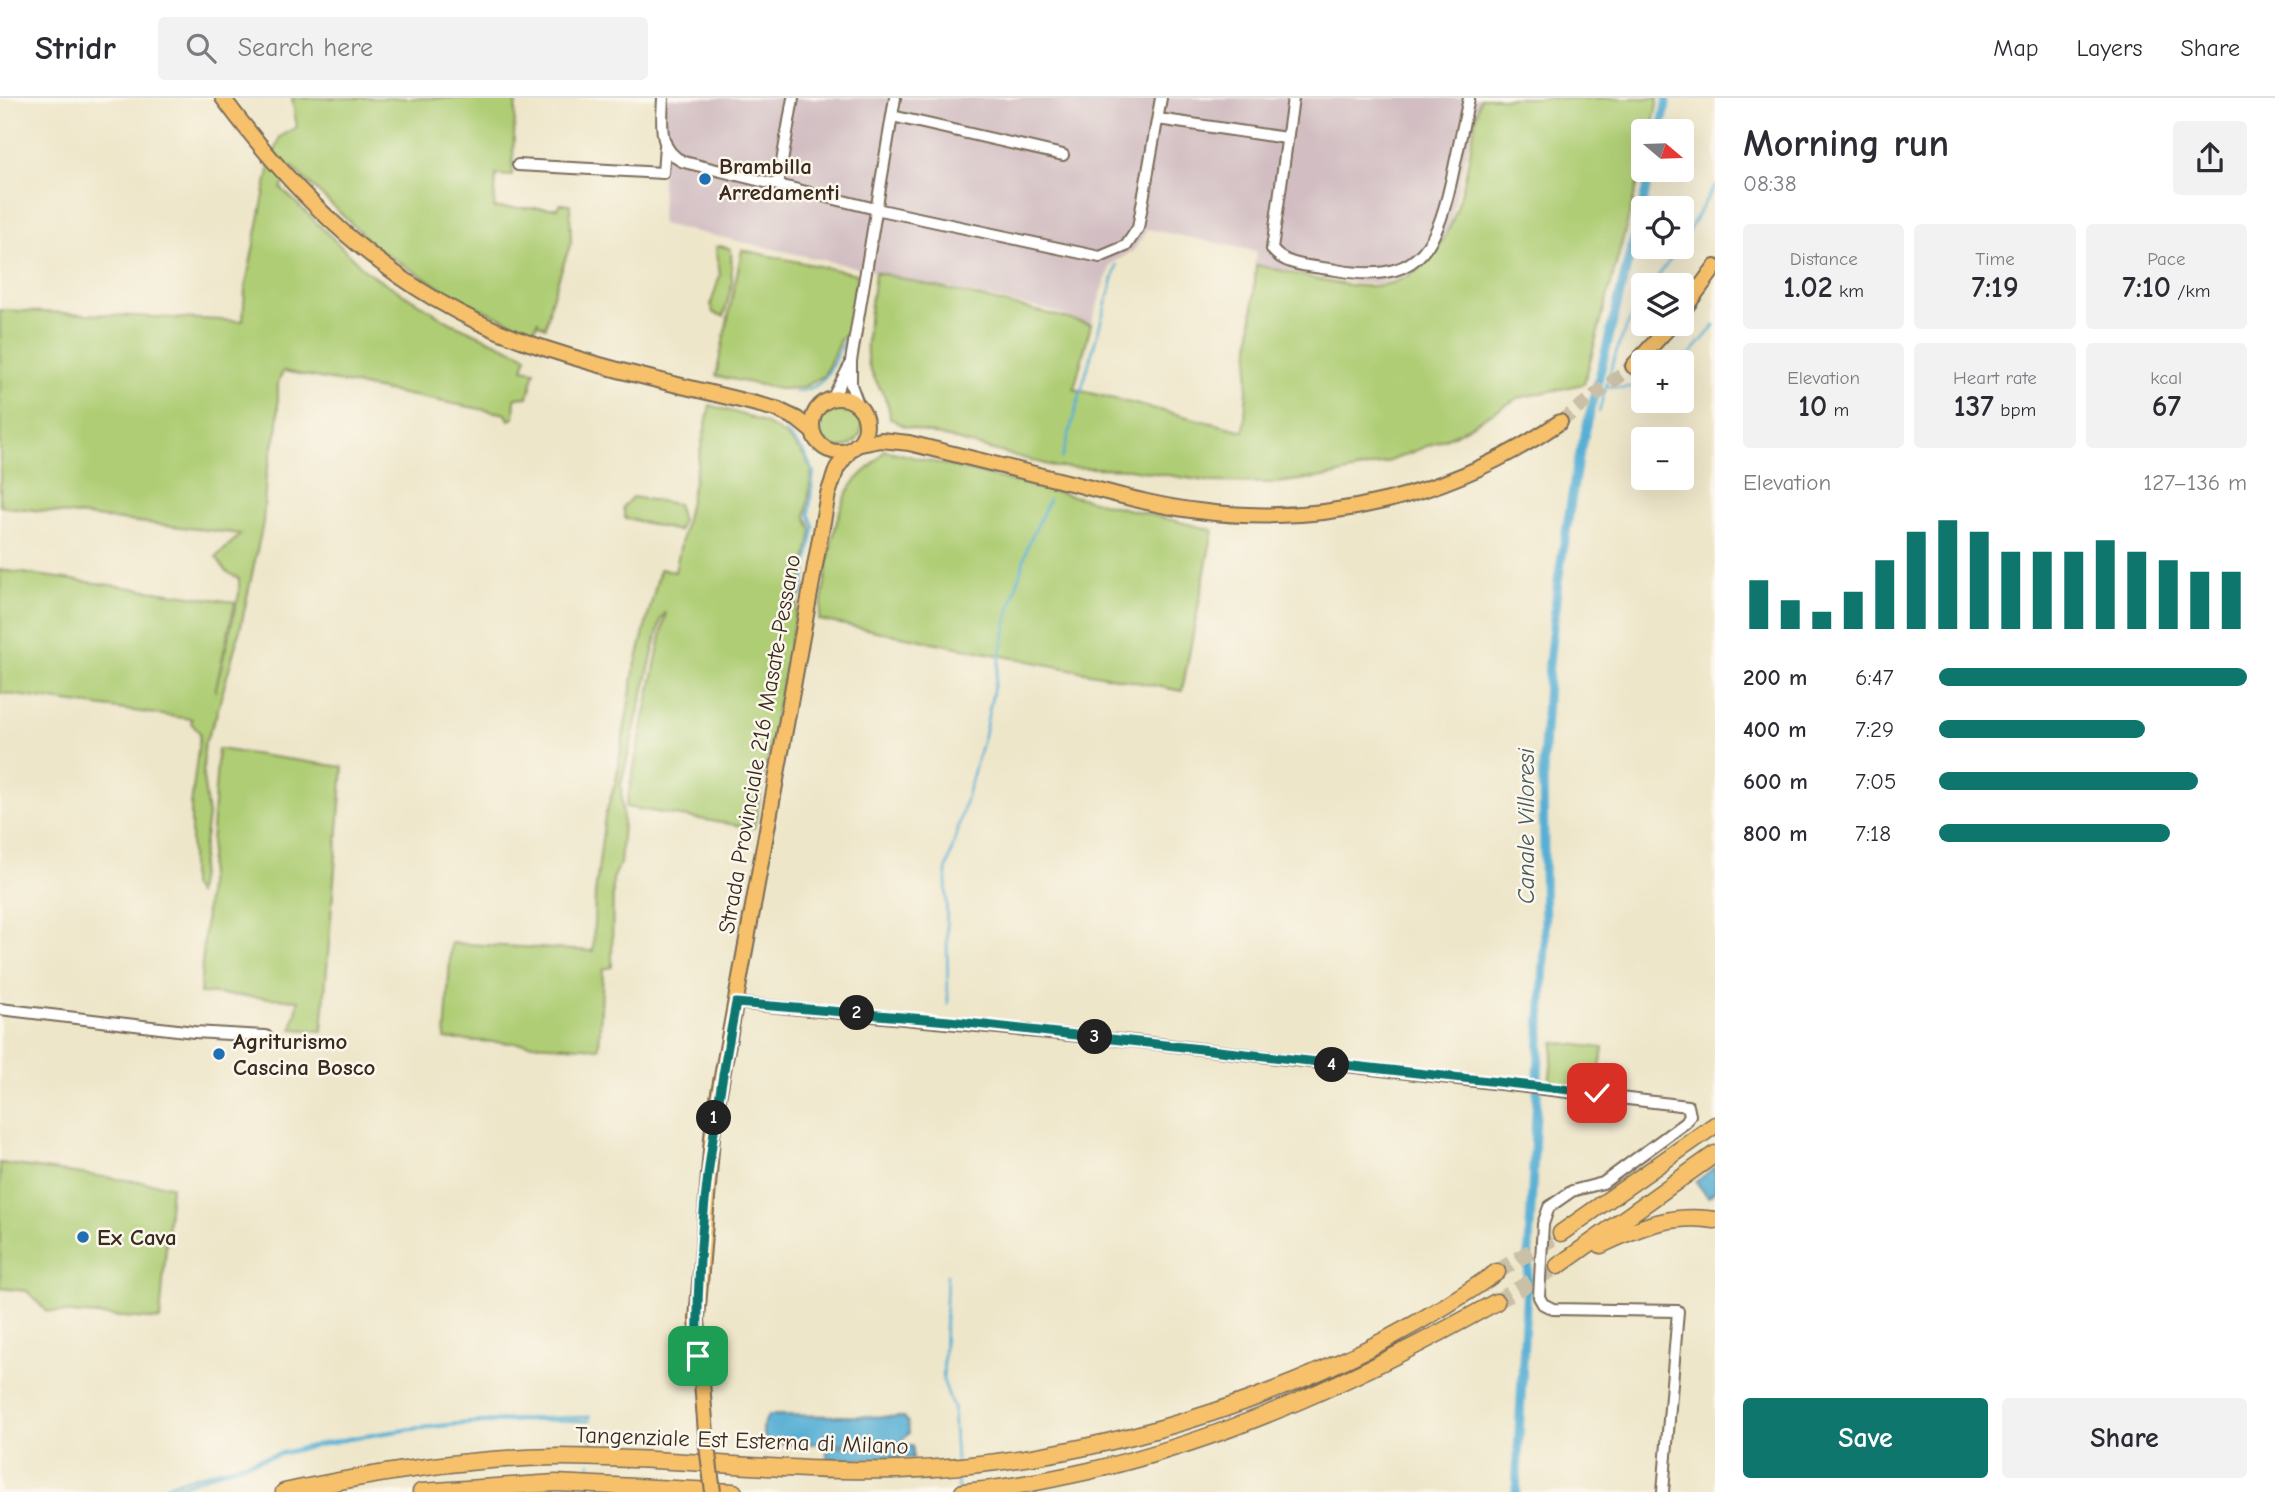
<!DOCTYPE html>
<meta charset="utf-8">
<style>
:root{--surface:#fff;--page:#f2f2f3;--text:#2b2b33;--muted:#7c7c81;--line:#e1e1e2;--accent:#0f766e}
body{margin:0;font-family:"Comic Neue",sans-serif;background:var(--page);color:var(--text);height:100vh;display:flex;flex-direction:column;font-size:26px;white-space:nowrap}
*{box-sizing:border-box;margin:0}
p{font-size:23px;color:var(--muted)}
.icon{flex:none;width:38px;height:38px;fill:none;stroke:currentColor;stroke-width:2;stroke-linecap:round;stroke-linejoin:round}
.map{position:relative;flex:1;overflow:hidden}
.side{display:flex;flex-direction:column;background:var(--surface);width:560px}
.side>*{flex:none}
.needle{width:46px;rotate:109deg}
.fabs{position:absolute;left:1631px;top:21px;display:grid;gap:14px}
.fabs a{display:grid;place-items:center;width:63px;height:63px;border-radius:7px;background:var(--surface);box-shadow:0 7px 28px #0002;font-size:35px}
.pin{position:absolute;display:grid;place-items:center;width:60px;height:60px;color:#fff;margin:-30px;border-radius:14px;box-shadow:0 4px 10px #0006}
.km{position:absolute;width:35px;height:35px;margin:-18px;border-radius:50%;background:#222;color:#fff;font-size:19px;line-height:35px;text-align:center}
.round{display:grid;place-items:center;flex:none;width:74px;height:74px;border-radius:7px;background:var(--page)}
.headline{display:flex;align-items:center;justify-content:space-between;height:119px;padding:0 28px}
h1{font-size:38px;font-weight:600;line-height:52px}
.stats{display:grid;grid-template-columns:repeat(3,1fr);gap:10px;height:119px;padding:7px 28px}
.stats div{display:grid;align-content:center;border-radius:7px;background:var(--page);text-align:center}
.stats b{font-size:30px;font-weight:600}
.stats small{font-size:19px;font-weight:400}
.stats p{font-size:19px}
.chart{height:196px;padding:14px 28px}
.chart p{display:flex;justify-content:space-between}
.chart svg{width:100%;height:126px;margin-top:7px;stroke:var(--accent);stroke-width:6}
.action{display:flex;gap:14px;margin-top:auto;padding:14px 28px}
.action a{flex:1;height:80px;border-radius:7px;background:var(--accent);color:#fff;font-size:28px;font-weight:600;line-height:80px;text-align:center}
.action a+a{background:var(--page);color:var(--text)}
ul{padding:0 28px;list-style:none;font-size:23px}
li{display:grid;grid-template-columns:112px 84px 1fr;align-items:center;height:52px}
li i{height:18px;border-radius:9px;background:var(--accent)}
header{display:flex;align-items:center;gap:42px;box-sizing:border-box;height:98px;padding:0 35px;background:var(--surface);border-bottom:2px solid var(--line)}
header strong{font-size:33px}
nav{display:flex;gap:38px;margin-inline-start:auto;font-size:24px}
.search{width:490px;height:63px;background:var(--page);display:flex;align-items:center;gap:18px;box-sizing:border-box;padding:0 24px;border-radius:7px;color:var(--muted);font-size:26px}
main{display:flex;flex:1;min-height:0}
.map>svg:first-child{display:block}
</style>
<header>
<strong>Stridr</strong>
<div class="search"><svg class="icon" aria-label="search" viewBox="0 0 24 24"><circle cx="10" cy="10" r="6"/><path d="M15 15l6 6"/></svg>Search here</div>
<nav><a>Map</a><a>Layers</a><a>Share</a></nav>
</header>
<main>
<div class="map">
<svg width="1715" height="1394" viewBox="0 0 1715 1394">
<rect width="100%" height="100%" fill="#fbf7ec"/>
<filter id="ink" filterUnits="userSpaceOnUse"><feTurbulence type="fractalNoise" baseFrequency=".0143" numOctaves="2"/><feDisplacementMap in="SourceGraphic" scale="14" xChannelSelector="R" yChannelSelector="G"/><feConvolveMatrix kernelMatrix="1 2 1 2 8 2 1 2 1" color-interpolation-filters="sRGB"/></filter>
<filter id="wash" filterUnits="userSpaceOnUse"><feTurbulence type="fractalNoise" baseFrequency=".00686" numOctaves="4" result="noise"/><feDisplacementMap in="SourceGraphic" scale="28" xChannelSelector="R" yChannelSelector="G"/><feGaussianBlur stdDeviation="1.57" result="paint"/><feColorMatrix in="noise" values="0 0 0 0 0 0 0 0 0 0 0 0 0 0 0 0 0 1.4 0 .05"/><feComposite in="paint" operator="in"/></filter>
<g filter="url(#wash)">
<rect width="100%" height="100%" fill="#eee6c9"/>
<path fill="#d2bec2" d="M 664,0 L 1479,0 L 1448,133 L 1434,155 L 1409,176 L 1379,185 L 1359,185 L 1255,167 L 1256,153 L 1147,131 L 1133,153 L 1111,166 L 1091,226 L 1056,214 L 661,126 Z"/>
<path fill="#afcd74" stroke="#757c49" stroke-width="2" d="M 292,0 L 516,0 L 512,78 L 496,77 L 494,110 L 558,110 L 560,106 L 570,106 L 571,144 L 551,203 L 546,229 L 538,226 L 538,222 L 534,234 L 462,202 L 379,152 L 292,69 L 281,90 L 366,173 L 451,225 L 527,258 L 523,271 L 535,273 L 528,299 L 515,300 L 514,320 L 509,322 L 506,316 L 283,273 L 278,285 L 278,328 L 266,377 L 263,425 L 241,528 L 216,618 L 204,647 L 203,678 L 208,718 L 197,796 L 191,788 L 191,708 L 200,635 L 191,625 L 192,621 L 0,595 L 0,472 L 235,504 L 215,594 L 239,496 L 239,481 L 226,473 L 216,459 L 241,436 L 0,408 L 0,212 L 243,223 L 245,191 L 269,72 L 280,39 L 297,29 Z
M 1480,0 L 1658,0 L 1652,33 L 1643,33 L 1643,66 L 1584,286 L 1518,300 L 1454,337 L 1385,365 L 1331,378 L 1276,385 L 1212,384 L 1129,371 L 1056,369 L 904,328 L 890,320 C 890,296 869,281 867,258 C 865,234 873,199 875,174 L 1091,226 L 1074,291 L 1244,333 L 1256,167 C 1288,173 1341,190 1372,188 C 1463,183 1465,67 1480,0 Z
M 721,148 L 731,151 L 732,185 L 724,218 L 713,215 L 711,206 L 720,177 L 716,149 Z
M 742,152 L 857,176 L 850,231 L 840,242 L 824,278 L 802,290 L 780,291 L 716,278 Z
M816 327a23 23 0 1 1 46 0a23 23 0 1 1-46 0Z
M 710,307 C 755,321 789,326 812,372 L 806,418 L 812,432 L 754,730 L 626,709 L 666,514 L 661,521 L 621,686 L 623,724 L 620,766 L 613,781 L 612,869 L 603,871 L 599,950 L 445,941 L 451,845 L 593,853 L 595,796 L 605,718 L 616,683 L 634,573 L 660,471 L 675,474 Z
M 884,352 L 1213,432 L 1182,593 L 819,522 C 825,487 832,417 851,389 C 860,375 876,368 884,352 Z
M 632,399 L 677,406 L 682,423 L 678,433 L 625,420 L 623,409 Z
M 218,651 L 343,669 L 322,933 L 292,931 L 299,902 L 200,895 Z
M 1554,944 L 1603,950 L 1597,993 L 1549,986 Z
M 0,1065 L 171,1088 L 160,1222 L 46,1213 L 27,1193 L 0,1190 Z"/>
<path fill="#57afd4" stroke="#496c79" stroke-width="2" d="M 1715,1069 L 1715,1093 L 1708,1099 L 1696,1084 Z
M 769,1317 L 903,1319 L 908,1324 L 909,1335 L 900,1345 L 778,1346 L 766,1342 C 761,1332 762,1327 769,1317 Z
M 913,1348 L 913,1360 L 827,1361 L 827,1348 Z"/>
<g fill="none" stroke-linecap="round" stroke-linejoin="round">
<path stroke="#57afd4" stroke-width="2.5" d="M 1682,144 L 1715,87
M 1652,187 L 1679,149
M 1682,266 L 1715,227
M 1606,288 L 1622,290 L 1643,287
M 794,294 C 835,290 829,260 849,237
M 1599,314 C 1610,273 1619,235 1643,200
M 785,333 L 804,354 L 814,374 L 809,416 L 814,429 L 802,498
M 1062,360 L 1117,167
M 948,906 L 946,773 L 984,637 L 1009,515 L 1028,447 L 1049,402
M 947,1177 L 943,1282 L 953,1310 L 956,1363
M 591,1354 L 592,1333
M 957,1373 L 958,1391
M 590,1382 L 590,1365
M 151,1394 C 173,1384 198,1378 222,1371 C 341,1333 465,1320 590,1319
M 164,1394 C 298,1342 446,1319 590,1323"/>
<path stroke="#57afd4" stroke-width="9" d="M 1661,33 L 1667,0
M 1516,1394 L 1545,846 L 1543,670 L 1549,566 L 1558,483 L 1577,367 L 1651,72"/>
</g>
</g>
<g filter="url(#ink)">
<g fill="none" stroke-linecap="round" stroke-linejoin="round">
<path stroke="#cac0a7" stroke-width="14" stroke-dasharray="14 7" stroke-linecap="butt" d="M 1560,324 L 1633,268"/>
<path stroke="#cac0a7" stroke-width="16" stroke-dasharray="16 8" stroke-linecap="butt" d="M 1497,1174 L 1561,1135
M 1496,1204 L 1558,1168"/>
<g stroke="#7a6c5a" stroke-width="14">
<path id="minor" d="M 663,0 C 662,24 657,53 684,64 L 876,111 L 1100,159 L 1126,148 L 1138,130 L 1161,0
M 1293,0 L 1272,151 C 1284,169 1316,168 1336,172 C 1415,186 1435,155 1451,84 C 1457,56 1463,28 1469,0
M 892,18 L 1063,57
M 1158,21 L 1286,40
M 518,67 L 663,75 L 665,48
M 778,87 L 793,0
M 832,301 L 849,269
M 859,309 L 851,287 L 851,263 L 895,0
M 736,905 L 1132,943 L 1688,1008 L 1690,1017 L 1686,1024 L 1603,1085 L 1572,1093 L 1549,1109 L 1543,1126 L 1539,1199 L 1543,1206 L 1553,1211 L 1678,1213 L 1663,1394
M 0,911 L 194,934 L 266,938"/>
</g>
<g stroke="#7a6c5a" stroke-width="18">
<path id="major" d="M 223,0 C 303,108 400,200 529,245 C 609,273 694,290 776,311 L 797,321 L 813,334
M 1682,214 L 1715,169
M 1633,268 L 1672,226
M812 327a27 27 0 1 1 54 0a27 27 0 1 1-54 0Z
M 856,347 L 881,342 L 909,345 C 965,359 1022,373 1079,387 C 1118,397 1157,408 1198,413 C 1326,430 1454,397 1560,324
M 707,1348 L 697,1221 L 713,1028 L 828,396 L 837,370 L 851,351"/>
</g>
<g stroke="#7a6c5a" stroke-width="19">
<path id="highway" d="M 1561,1135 L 1715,1027
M 1601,1147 C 1639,1129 1672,1115 1715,1122
M 1558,1168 L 1715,1056
M 284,1394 C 375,1375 466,1360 559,1359 C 673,1359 786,1375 900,1372 C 1104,1365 1329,1292 1497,1174
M 421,1394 L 556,1385 L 734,1394
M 963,1394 C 1005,1391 1048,1382 1089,1373 C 1235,1339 1366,1277 1496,1204"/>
</g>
<use href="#minor" stroke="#fff" stroke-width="10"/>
<use href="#major" stroke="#f6c16b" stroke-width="14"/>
<use href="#highway" stroke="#f6c16b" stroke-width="16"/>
<g stroke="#7a6c5a" stroke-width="18" stroke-linecap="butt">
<path id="major-bridge" d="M 707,1348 L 713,1394"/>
</g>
<use href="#major-bridge" stroke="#f6c16b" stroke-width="14"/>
</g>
</g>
<g fill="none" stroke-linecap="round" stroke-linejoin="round" filter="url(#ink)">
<g stroke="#fff" stroke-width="14">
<path id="route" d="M 698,1258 C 695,1139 714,1021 736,905 L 949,923 L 1597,995"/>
</g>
<use href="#route" stroke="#0f766e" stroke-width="9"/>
</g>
<g fill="#1f6fb2" stroke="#fbf7ec" stroke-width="2.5">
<circle cx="705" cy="81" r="7"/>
<circle cx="219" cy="956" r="7"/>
<circle cx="83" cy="1139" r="7"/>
</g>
<g text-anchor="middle" stroke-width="5" stroke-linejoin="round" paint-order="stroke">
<g font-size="23" font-weight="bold" fill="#3b2a1e" stroke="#fbf7ec" text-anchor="start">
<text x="719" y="76">Brambilla<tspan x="719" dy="26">Arredamenti</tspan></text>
<text x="233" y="951">Agriturismo<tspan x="233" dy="26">Cascina Bosco</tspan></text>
<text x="97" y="1147">Ex Cava</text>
</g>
<g font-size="23" fill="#3b2a1e" stroke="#fbf7ec">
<text transform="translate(759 646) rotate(-80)" y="8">Strada Provinciale 216 Masate-Pessano</text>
<text transform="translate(742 1342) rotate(2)" y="8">Tangenziale Est Esterna di Milano</text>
</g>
<g font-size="24" font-style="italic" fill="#45595e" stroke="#fbf7ec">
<text transform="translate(1526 728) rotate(-90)" y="8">Canale Villoresi</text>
</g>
</g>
</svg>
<div class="fabs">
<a><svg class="needle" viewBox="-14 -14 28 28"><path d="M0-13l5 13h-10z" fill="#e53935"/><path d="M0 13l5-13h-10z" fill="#7c7c81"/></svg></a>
<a><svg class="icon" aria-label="locate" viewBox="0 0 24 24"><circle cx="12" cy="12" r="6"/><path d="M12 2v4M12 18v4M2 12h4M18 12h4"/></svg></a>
<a><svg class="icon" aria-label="layers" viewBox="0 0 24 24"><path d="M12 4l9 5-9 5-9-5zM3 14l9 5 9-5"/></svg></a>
<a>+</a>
<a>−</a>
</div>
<div class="pin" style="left:698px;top:1258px;background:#1e9e55"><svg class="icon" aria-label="arrive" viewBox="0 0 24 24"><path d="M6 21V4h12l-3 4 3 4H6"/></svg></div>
<div class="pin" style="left:1597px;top:995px;background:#d93025"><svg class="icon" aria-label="check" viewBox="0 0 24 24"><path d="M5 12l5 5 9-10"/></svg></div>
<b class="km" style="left:714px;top:1020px">1</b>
<b class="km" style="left:857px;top:915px">2</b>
<b class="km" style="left:1095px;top:939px">3</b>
<b class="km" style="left:1332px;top:967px">4</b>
</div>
<section class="side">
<div class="headline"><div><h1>Morning run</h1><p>08:38</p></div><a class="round"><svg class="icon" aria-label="share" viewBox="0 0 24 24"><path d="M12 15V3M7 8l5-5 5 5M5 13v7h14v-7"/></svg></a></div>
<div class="stats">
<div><p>Distance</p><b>1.02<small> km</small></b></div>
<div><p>Time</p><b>7:19</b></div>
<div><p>Pace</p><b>7:10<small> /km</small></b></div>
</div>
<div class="stats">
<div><p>Elevation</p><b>10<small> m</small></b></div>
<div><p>Heart rate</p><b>137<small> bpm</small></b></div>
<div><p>kcal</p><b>67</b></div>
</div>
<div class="chart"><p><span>Elevation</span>127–136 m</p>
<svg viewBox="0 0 160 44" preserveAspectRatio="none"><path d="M5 44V27M15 44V34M25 44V38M35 44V31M45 44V20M55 44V10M65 44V6M75 44V10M85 44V17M95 44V17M105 44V17M115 44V13M125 44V17M135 44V20M145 44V24M155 44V24"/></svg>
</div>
<ul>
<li><b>200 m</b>6:47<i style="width:100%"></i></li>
<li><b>400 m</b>7:29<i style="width:67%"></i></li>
<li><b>600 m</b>7:05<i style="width:84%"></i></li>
<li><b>800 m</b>7:18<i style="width:75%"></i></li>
</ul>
<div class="action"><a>Save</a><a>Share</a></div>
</section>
</main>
